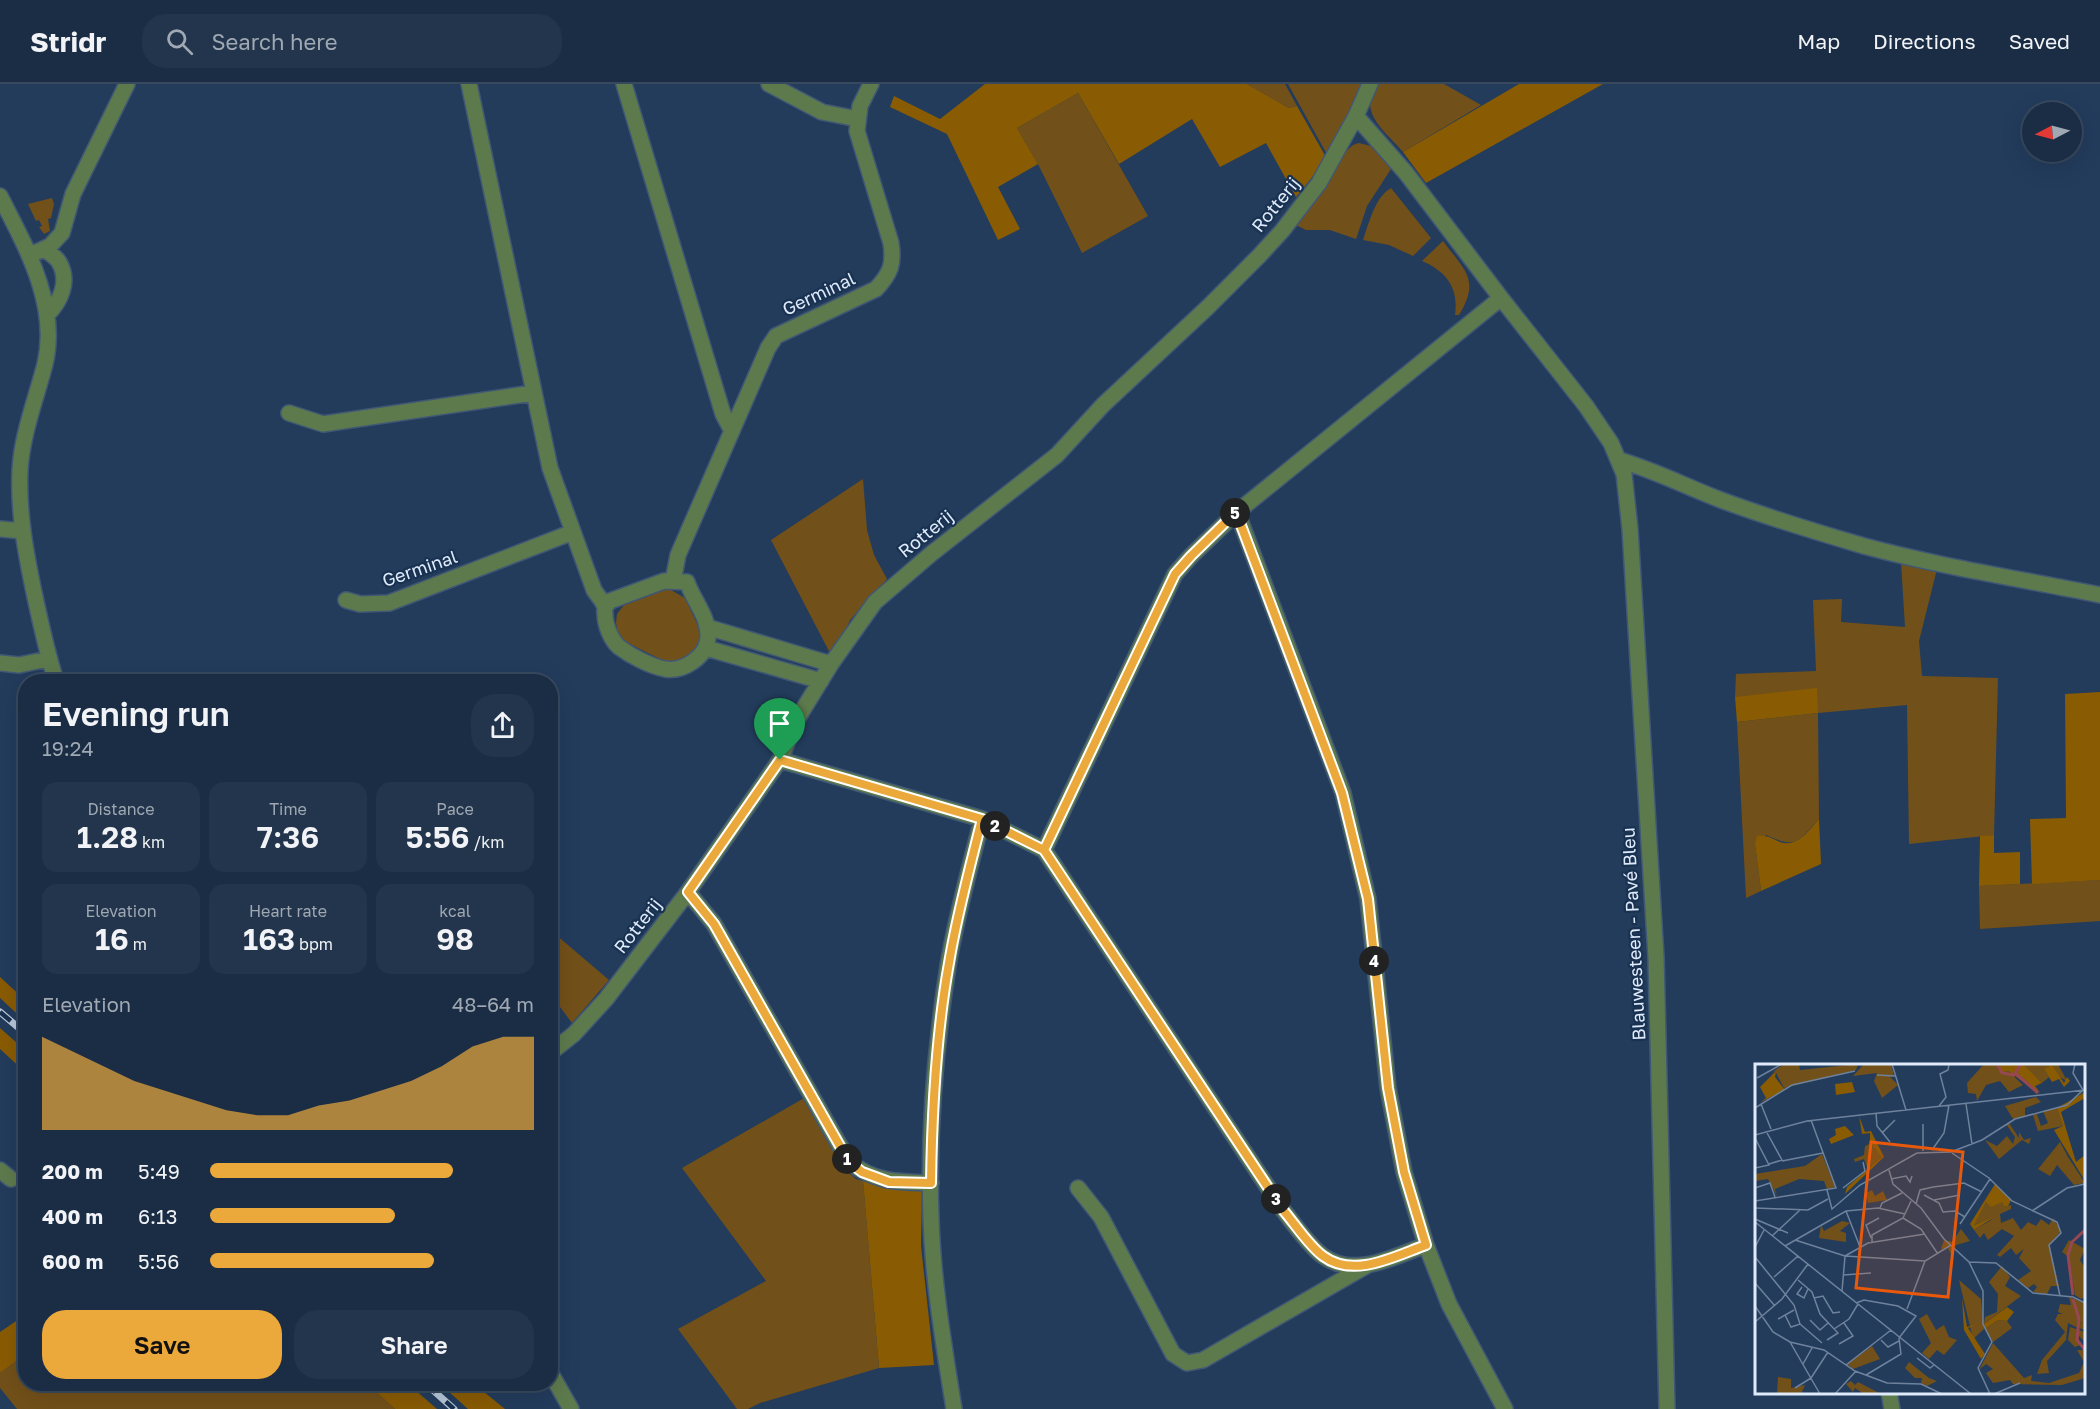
<!DOCTYPE html>
<meta charset="utf-8">
<style>
:root{--surface:#1a2d45;--page:#23354c;--text:#f1f3f6;--muted:#9fa8b3;--line:#38495e;--accent:#eca93b}
body{margin:0;font-family:"Golos Text",sans-serif;background:var(--page);color:var(--text);height:100vh;display:flex;flex-direction:column;font-size:22px;white-space:nowrap}
*{box-sizing:border-box;margin:0}
p{font-size:20px;color:var(--muted)}
.icon{flex:none;width:33px;height:33px;fill:none;stroke:currentColor;stroke-width:2;stroke-linecap:round;stroke-linejoin:round}
.map{position:relative;flex:1;overflow:hidden}
.drawer{position:absolute;left:18px;top:590px;width:540px;height:717px;display:flex;flex-direction:column;background:var(--surface);border-radius:24px;box-shadow:0 6px 24px #0002,0 0 0 2px var(--line)}
.drawer>*{flex:none}
.needle{width:39px;rotate:264deg}
.controls{position:absolute;left:2022px;top:18px;display:grid;gap:12px}
.controls a{display:grid;place-items:center;width:60px;height:60px;border-radius:50%;background:var(--surface);box-shadow:0 6px 24px #0002,0 0 0 2px var(--line);font-size:30px}
.pin{position:absolute;display:grid;place-items:center;width:51px;height:51px;color:#fff;margin:-62px -26px;border-radius:50% 50% 50% 0;rotate:-45deg;box-shadow:0 0 6px #0007}
.pin .icon{rotate:45deg}
.km{position:absolute;width:30px;height:30px;margin:-15px;border-radius:50%;background:#222;color:#fff;font-size:16px;line-height:30px;text-align:center}
.round{display:grid;place-items:center;flex:none;width:63px;height:63px;border-radius:24px;background:var(--page)}
.headline{display:flex;align-items:center;justify-content:space-between;height:102px;padding:0 24px}
h1{font-size:33px;font-weight:600;line-height:45px}
.metrics{display:grid;grid-template-columns:repeat(3,1fr);gap:9px;height:102px;padding:6px 24px}
.metrics div{display:grid;align-content:center;border-radius:15px;background:var(--page);text-align:center}
.metrics b{font-size:30px;font-weight:600}
.metrics small{font-size:16px;font-weight:400}
.metrics p{font-size:16px}
.chart{height:168px;padding:12px 24px}
.chart p{display:flex;justify-content:space-between}
.chart svg{width:100%;height:108px;margin-top:6px;fill:var(--accent);opacity:.7}
.action{display:flex;gap:12px;margin-top:auto;padding:12px 24px}
.action a{flex:1;height:69px;border-radius:24px;background:var(--accent);color:#111;font-size:24px;font-weight:600;line-height:69px;text-align:center}
.action a+a{background:var(--page);color:var(--text)}
ul{padding:0 24px;list-style:none;font-size:20px}
li{display:grid;grid-template-columns:96px 72px 1fr;align-items:center;height:45px}
li i{height:15px;border-radius:8px;background:var(--accent)}
header{display:flex;align-items:center;gap:36px;box-sizing:border-box;height:84px;padding:0 30px;background:var(--surface);border-bottom:2px solid var(--line)}
header strong{font-size:28px}
nav{display:flex;gap:33px;margin-inline-start:auto;font-size:21px}
.search{width:420px;height:54px;background:var(--page);display:flex;align-items:center;gap:15px;box-sizing:border-box;padding:0 21px;border-radius:24px;color:var(--muted);font-size:22px}
.map>svg:first-child{display:block}
</style>
<header>
<strong>Stridr</strong>
<div class="search"><svg class="icon" aria-label="search" viewBox="0 0 24 24"><circle cx="10" cy="10" r="6"/><path d="M15 15l6 6"/></svg>Search here</div>
<nav><a>Map</a><a>Directions</a><a>Saved</a></nav>
</header>
<div class="map">
<svg width="2100" height="1325" viewBox="0 0 2100 1325">
<rect width="100%" height="100%" fill="#233c5c"/>
<path fill="#725019" d="M 1247,0 L 1285,0 L 1297,22 L 1289,24 Z
M 1288,0 L 1364,0 L 1328,72 Z
M 1374,0 L 1444,0 L 1481,21 L 1403,68 C 1384,46 1360,31 1374,0 Z
M 1078,9 L 1148,132 L 1082,169 L 1038,80 L 1017,44 Z
M 1359,59 L 1371,62 L 1391,85 L 1367,122 L 1356,155 L 1330,146 L 1306,146 L 1296,141 L 1343,70 L 1353,61 Z
M 1391,104 L 1431,154 L 1413,172 L 1389,161 L 1363,156 C 1369,139 1375,113 1391,104 Z
M 52,114 L 54,120 L 51,134 L 48,135 L 50,147 L 44,150 L 39,143 L 42,142 L 39,136 L 36,137 L 28,120 Z
M 1443,157 C 1464,186 1481,195 1459,231 L 1455,231 C 1459,204 1446,187 1422,177 Z
M 863,395 L 867,446 L 874,471 L 887,495 L 850,536 L 839,562 L 830,569 L 771,456 Z
M 1901,478 L 1937,485 L 1919,557 L 1922,592 L 1998,594 L 1994,751 L 1909,760 L 1907,621 L 1818,629 L 1819,735 C 1797,758 1797,765 1766,751 L 1755,760 L 1761,807 L 1746,814 L 1737,638 L 1818,629 L 1735,613 L 1736,590 L 1816,587 L 1813,516 L 1842,515 L 1841,538 L 1905,543 Z
M 665,506 L 671,506 L 685,514 L 701,548 L 699,562 L 693,569 L 676,578 L 664,577 L 624,557 L 618,549 L 616,539 L 617,530 L 624,521 Z
M 2100,796 L 2100,837 L 1980,845 L 1979,802 Z
M 550,842 L 555,850 L 609,896 L 572,939 L 551,911 Z
M 806,1013 L 848,1088 L 856,1095 L 863,1097 L 879,1284 L 760,1319 L 748,1325 L 737,1325 L 678,1245 L 766,1197 L 682,1084 Z
M 25,1271 L 26,1299 L 366,1299 L 395,1325 L 17,1325 L 0,1304 L 0,1289 Z"/>
<path fill="#895b03" d="M 985,0 L 1247,0 L 1289,24 L 1297,22 L 1327,75 L 1296,113 L 1266,59 L 1220,83 L 1192,35 L 1119,80 L 1078,9 L 1017,44 L 1038,80 L 998,103 L 1020,145 L 998,156 L 947,50 L 890,23 L 894,12 L 940,35 Z
M 1519,0 L 1603,0 L 1426,99 L 1403,68 Z
M 1817,604 L 1818,629 L 1737,638 L 1735,613 Z
M 2100,608 L 2100,796 L 2032,800 L 2030,735 L 2066,734 L 2065,610 Z
M 1819,735 L 1821,780 L 1761,807 L 1755,760 L 1757,752 C 1767,751 1771,754 1780,758 C 1797,764 1809,746 1819,735 Z
M 1994,751 L 1994,769 L 2020,768 L 2020,800 L 1979,802 L 1980,752 Z
M 0,893 L 25,916 L 25,937 L 0,914 Z
M 0,944 L 25,966 L 25,988 L 0,965 Z
M 863,1097 L 922,1105 L 921,1162 L 934,1281 L 879,1284 Z
M 25,1231 L 25,1271 L 0,1289 L 0,1248 Z
M 366,1299 L 407,1299 L 437,1325 L 395,1325 Z
M 439,1299 L 473,1299 L 505,1325 L 468,1325 Z"/>
<g fill="none" stroke-linecap="round" stroke-linejoin="round">
<g stroke="#415875" stroke-width="18">
<path id="minor" d="M 469,0 L 550,384 L 594,506 C 597,511 602,516 604,521 C 606,525 604,526 605,530 C 605,541 611,556 619,563 C 631,572 650,582 665,585 C 683,588 707,573 708,553 C 709,533 693,516 687,498 L 664,497 L 610,517 L 605,523
M 624,0 L 723,330 L 732,347
M 769,0 L 822,28 L 858,35
M 1356,32 L 1406,89 L 1501,214 L 1586,322 L 1611,359 L 1624,390 L 1630,445 L 1656,873 L 1667,1325
M 0,112 C 26,163 59,221 45,280 C 36,315 22,350 20,386 C 18,429 26,471 35,513 C 41,541 47,569 56,597
M 45,165 C 49,169 56,173 59,178 C 70,197 61,217 47,231
M 30,171 L 50,162 L 62,149 L 73,110 L 127,0
M 289,329 L 323,340 L 533,309
M 1619,376 C 1654,386 1687,403 1721,416 C 1767,433 1816,448 1864,462 C 1942,483 2021,495 2100,511
M 1237,428 L 1343,709 L 1368,815 L 1388,1004 L 1404,1088 L 1426,1161 L 1449,1220 L 1505,1325
M 0,445 L 23,447
M 673,497 L 678,471 L 768,264 L 776,252 L 876,205 C 891,189 894,180 891,159 L 857,47 L 860,22 L 871,0
M 346,516 L 360,520 L 389,519 L 573,448
M 707,543 L 831,580
M 706,564 L 821,597
M 0,579 L 19,581 L 48,575
M 780,676 L 982,735 L 1044,766 L 1283,1126 C 1294,1140 1309,1162 1323,1172 C 1355,1195 1395,1172 1426,1161
M 1044,766 L 1175,490 L 1191,472 L 1237,428 L 1501,214
M 688,808 L 714,840 L 849,1078 C 876,1099 899,1098 931,1099
M 550,969 L 574,950 L 606,915 L 688,808 L 780,676 L 796,637 L 831,580 L 875,518 L 931,470 L 1057,371 L 1103,321 L 1208,223 L 1259,172 L 1282,147 L 1319,99 L 1356,32 L 1370,0
M 0,1086 L 11,1095
M 1078,1104 L 1101,1133 L 1173,1270 L 1187,1279 L 1203,1276 L 1366,1182
M 550,1288 L 571,1325
M 1889,1308 L 1892,1325
M 954,1325 C 944,1262 933,1199 931,1135 C 928,1051 935,965 948,882 C 956,832 970,784 982,735"/>
</g>
<use href="#minor" stroke="#5d7a4d" stroke-width="15"/>
<g stroke="#b7c6d9" stroke-width="7">
<path id="rail" d="M 0,928 L 26,950
M 425,1299 L 454,1325"/>
</g>
<use href="#rail" stroke="#193251" stroke-width="4.5" stroke-dasharray="14" stroke-linecap="butt"/>
</g>
<g fill="none" stroke-linecap="round" stroke-linejoin="round">
<g stroke="#fff" stroke-width="12">
<path id="route" d="M 780,676 L 688,808 L 714,840 L 849,1078 L 862,1088 L 889,1098 L 931,1099 C 932,1026 936,951 949,879 C 957,830 970,783 982,735 L 1044,766 L 1283,1126 C 1295,1140 1309,1162 1323,1172 C 1354,1195 1395,1172 1426,1161 L 1404,1088 L 1388,1004 L 1368,815 L 1342,709 L 1236,428 L 1191,472 L 1175,490 L 1044,766 L 982,735 L 780,676"/>
</g>
<use href="#route" stroke="#eca93b" stroke-width="8"/>
</g>
<g text-anchor="middle" stroke-width="4.5" stroke-linejoin="round" paint-order="stroke">
<g font-size="18" fill="#dfebfb" stroke="#193251">
<text transform="translate(1276 121) rotate(-51)" y="6">Rotterij</text>
<text transform="translate(819 210) rotate(-25)" y="6">Germinal</text>
<text transform="translate(926 450) rotate(-39)" y="6">Rotterij</text>
<text transform="translate(420 485) rotate(-19)" y="6">Germinal</text>
<text transform="translate(638 842) rotate(-52)" y="6">Rotterij</text>
<text transform="translate(1634 850) rotate(-93)" y="6">Blauwesteen - Pavé Bleu</text>
</g>
</g>
<g transform="translate(1755 980)">
<rect width="330" height="330" fill="#233c5c"/>
<path d="M 29,0 L 44,0 L 45,6 L 103,0 L 101,6 L 29,24 L 20,7 L 16,9 ZM 109,0 L 136,0 L 139,12 L 135,13 L 143,21 L 127,34 L 119,17 L 122,9 L 98,12 ZM 229,0 L 240,0 L 245,9 L 253,7 L 268,21 L 254,28 L 245,17 L 231,21 L 222,37 L 221,30 L 213,29 L 212,19 ZM 267,0 L 303,0 L 312,17 L 289,5 L 294,13 L 287,19 ZM 281,33 L 286,38 L 270,44 L 270,53 L 258,55 L 250,42 ZM 302,44 L 308,62 L 283,67 L 278,51 L 282,50 L 286,62 L 293,59 L 288,47 ZM 254,59 L 264,74 L 264,68 L 269,76 L 276,74 L 274,80 L 267,76 L 244,95 L 230,76 L 242,82 L 252,72 L 258,80 L 260,73 L 251,60 ZM 119,78 L 127,93 L 113,106 L 109,95 L 100,98 L 99,95 L 109,91 L 110,82 ZM 305,78 L 313,93 L 330,119 L 319,121 L 302,101 L 295,112 L 283,105 ZM 67,90 L 80,123 L 72,125 L 69,117 L 44,115 L 20,125 L 22,132 L 13,115 L 0,117 L 0,110 L 50,102 ZM 117,126 L 120,132 L 128,127 L 132,136 L 113,139 L 111,129 ZM 231,138 L 247,138 L 249,143 L 256,141 L 256,145 L 245,150 L 246,159 L 258,154 L 266,166 L 273,158 L 281,162 L 286,155 L 294,161 L 298,154 L 306,167 L 294,181 L 304,222 L 296,222 L 292,230 L 278,228 L 282,223 L 279,220 L 273,224 L 263,216 L 276,207 L 264,194 L 269,185 L 261,191 L 256,184 L 245,193 L 242,191 L 259,172 L 247,165 L 233,176 L 229,169 L 225,174 L 219,166 L 238,155 L 218,161 ZM 87,157 L 95,159 L 85,167 L 91,169 L 91,178 L 64,174 L 66,161 L 69,167 ZM 206,165 L 215,177 L 201,181 L 196,190 L 193,184 L 186,185 L 189,176 L 197,178 ZM 314,176 L 330,185 L 325,196 L 330,204 L 330,233 L 326,235 L 320,231 L 314,193 L 307,188 ZM 247,202 L 255,213 L 250,222 L 266,232 L 229,260 L 230,253 L 242,248 L 243,230 L 234,218 ZM 204,216 L 226,235 L 229,265 L 218,275 ZM 314,233 L 330,239 L 330,266 L 324,264 L 326,257 L 323,264 L 313,259 L 311,276 L 292,297 L 294,309 L 282,310 L 287,296 L 310,268 L 300,256 L 303,250 L 308,250 L 303,248 L 305,240 L 316,241 ZM 172,250 L 181,266 L 189,261 L 194,273 L 202,276 L 189,291 L 182,286 L 174,295 L 167,289 L 176,279 L 164,255 ZM 243,256 L 252,257 L 257,264 L 238,278 L 230,265 ZM 315,263 L 330,268 L 330,278 L 323,271 L 325,281 L 320,283 L 313,276 ZM 238,279 L 269,314 L 277,311 L 276,317 L 294,319 L 324,309 L 329,298 L 322,286 L 329,286 L 330,280 L 330,314 L 307,321 L 258,320 L 255,316 L 238,319 L 231,309 L 238,305 L 231,300 L 224,306 ZM 117,282 L 125,295 L 98,305 L 92,300 ZM 154,298 L 174,314 L 182,317 L 172,322 L 166,319 L 167,314 L 160,314 L 150,304 ZM 23,313 L 36,315 L 36,324 L 50,321 L 46,330 L 22,330 ZM 96,317 L 100,321 L 103,318 L 126,330 L 109,330 L 100,324 L 98,328 L 91,320 Z" fill="#725019"/>
<path d="M 240,0 L 268,0 L 287,19 L 280,22 L 285,29 L 253,7 L 245,9 ZM 297,1 L 309,19 L 312,13 L 315,17 L 309,23 L 304,15 L 297,18 L 289,5 ZM 21,7 L 20,13 L 30,26 L 6,38 L 11,34 L 5,23 ZM 97,18 L 100,28 L 81,31 L 80,20 ZM 330,28 L 330,34 L 306,48 L 321,98 L 330,91 L 330,117 L 299,66 L 308,62 L 302,44 ZM 104,52 L 110,68 L 116,67 L 129,93 L 90,130 L 92,123 L 127,93 L 115,78 L 115,69 L 107,70 ZM 90,62 L 99,71 L 76,80 L 74,75 L 81,71 L 80,65 ZM 240,120 L 256,136 L 253,142 L 249,143 L 247,138 L 236,143 L 231,138 L 219,161 L 238,154 L 219,166 L 215,160 ZM 207,234 L 212,263 L 223,260 L 213,264 L 230,290 L 226,295 L 209,266 ZM 252,243 L 259,248 L 252,257 L 243,256 L 230,265 L 229,260 Z" fill="#895b03"/>
<path fill="none" stroke="#964750" stroke-width="3" d="M 242,0 L 247,9 L 259,11 L 266,0M 261,10 L 283,29M 318,231 L 313,191 L 317,178 L 330,166M 318,235 L 324,255 L 322,276 L 330,286"/>
<path fill="none" stroke="#6e829c" stroke-width="1.5" d="M 137,0 L 151,46M 122,11 L 140,12M 2,14 L 27,0M 6,40 L 16,65M 211,40 L 217,80M 184,42 L 191,33 L 185,10 L 193,6 L 194,0M 0,44 L 37,21 L 100,7M 121,49 L 122,62 L 135,78M 168,60 L 168,87M 11,67 L 27,96 L 14,100M 127,69 L 140,56M 0,71 L 52,57 L 330,26M 0,74 L 14,101 L 0,104M 177,86 L 189,69 L 194,41M 197,89 L 234,114 L 257,137 L 302,158 L 306,169 L 294,181 L 305,232M 27,97 L 68,89M 134,106 L 138,120 L 166,144 L 189,175 L 214,198 L 228,227 L 228,260 L 237,278 L 223,304 L 235,330M 136,115 L 151,112 L 155,118 L 157,112M 0,124 L 15,119 L 20,133M 88,124 L 110,107 L 108,98M 72,126 L 77,145 L 105,121 L 162,89 L 196,88 L 227,76 L 260,55 L 312,41 L 328,26 L 318,9 L 320,0M 169,131 L 184,139 L 188,148 L 200,147 L 210,153M 179,136 L 205,131M 0,137 L 81,124 L 56,56M 161,140 L 165,126 L 178,123 L 209,119 L 227,128M 0,144 L 53,146 L 73,135M 125,144 L 127,139 L 147,129M 91,147 L 105,183M 277,147 L 312,124 L 330,120M 148,154 L 166,165 L 183,190M 0,155 L 33,169M 0,158 L 216,330M 205,160 L 235,115M 17,172 L 45,146M 116,174 L 111,161 L 124,154M 40,176 L 90,192 L 170,197M 117,178 L 117,171 L 148,154 L 156,137M 30,182 L 91,147 L 123,144 L 150,150M 0,183 L 9,166M 90,192 L 113,179 L 170,170M 0,193 L 39,241 L 45,260M 214,198 L 241,199 L 278,229 L 318,233 L 330,239M 88,211 L 116,209M 19,213 L 43,192M 43,216 L 57,228 L 65,250 L 83,269 L 72,276M 0,219 L 20,242M 47,223 L 42,230 L 49,234 L 53,225M 87,227 L 90,192M 59,234 L 68,232 L 78,249 L 85,248M 101,239 L 109,236 L 143,242 L 161,252 L 144,274 L 146,290 L 111,311M 0,242 L 18,268 L 35,278 L 69,286 L 100,307 L 132,319 L 166,320 L 187,330M 152,245 L 170,197 L 196,181M 30,251 L 36,263 L 45,260 L 67,279M 23,255 L 39,246M 55,256 L 65,266 L 73,259M 0,258 L 27,235 L 53,200M 79,265 L 94,255 L 103,240M 126,276 L 133,283 L 144,277M 35,278 L 65,330M 84,280 L 98,272 L 89,259M 162,294 L 175,304 L 179,301M 48,300 L 57,284M 91,301 L 136,266M 56,314 L 73,288M 40,324 L 56,314M 80,330 L 101,307M 239,330 L 265,319"/>
<path fill="#e8590c" fill-opacity="0.15" stroke="#e8590c" stroke-width="3" d="M 116,78 L 208,88 L 193,233 L 101,224 Z"/>
<rect width="330" height="330" fill="none" stroke="#dfebfb" stroke-width="3"/>
</g>
</svg>
<div class="controls">
<a><svg class="needle" viewBox="-14 -14 28 28"><path d="M0-13l5 13h-10z" fill="#e53935"/><path d="M0 13l5-13h-10z" fill="#9fa8b3"/></svg></a>
</div>
<div class="pin" style="left:780px;top:676px;background:#1e9e55"><svg class="icon" aria-label="arrive" viewBox="0 0 24 24"><path d="M6 21V4h12l-3 4 3 4H6"/></svg></div>
<b class="km" style="left:847px;top:1075px">1</b>
<b class="km" style="left:995px;top:742px">2</b>
<b class="km" style="left:1276px;top:1115px">3</b>
<b class="km" style="left:1374px;top:877px">4</b>
<b class="km" style="left:1235px;top:429px">5</b>
<section class="drawer">
<div class="headline"><div><h1>Evening run</h1><p>19:24</p></div><a class="round"><svg class="icon" aria-label="share" viewBox="0 0 24 24"><path d="M12 15V3M7 8l5-5 5 5M5 13v7h14v-7"/></svg></a></div>
<div class="metrics">
<div><p>Distance</p><b>1.28<small> km</small></b></div>
<div><p>Time</p><b>7:36</b></div>
<div><p>Pace</p><b>5:56<small> /km</small></b></div>
</div>
<div class="metrics">
<div><p>Elevation</p><b>16<small> m</small></b></div>
<div><p>Heart rate</p><b>163<small> bpm</small></b></div>
<div><p>kcal</p><b>98</b></div>
</div>
<div class="chart"><p><span>Elevation</span>48–64 m</p>
<svg viewBox="0 0 160 44" preserveAspectRatio="none"><path d="M0 44V6L10 12L20 18L30 24L40 28L50 32L60 36L70 38L80 38L90 34L100 32L110 28L120 24L130 18L140 10L150 6L160 6V44z"/></svg>
</div>
<ul>
<li><b>200 m</b>5:49<i style="width:75%"></i></li>
<li><b>400 m</b>6:13<i style="width:57%"></i></li>
<li><b>600 m</b>5:56<i style="width:69%"></i></li>
</ul>
<div class="action"><a>Save</a><a>Share</a></div>
</section>
</div>
